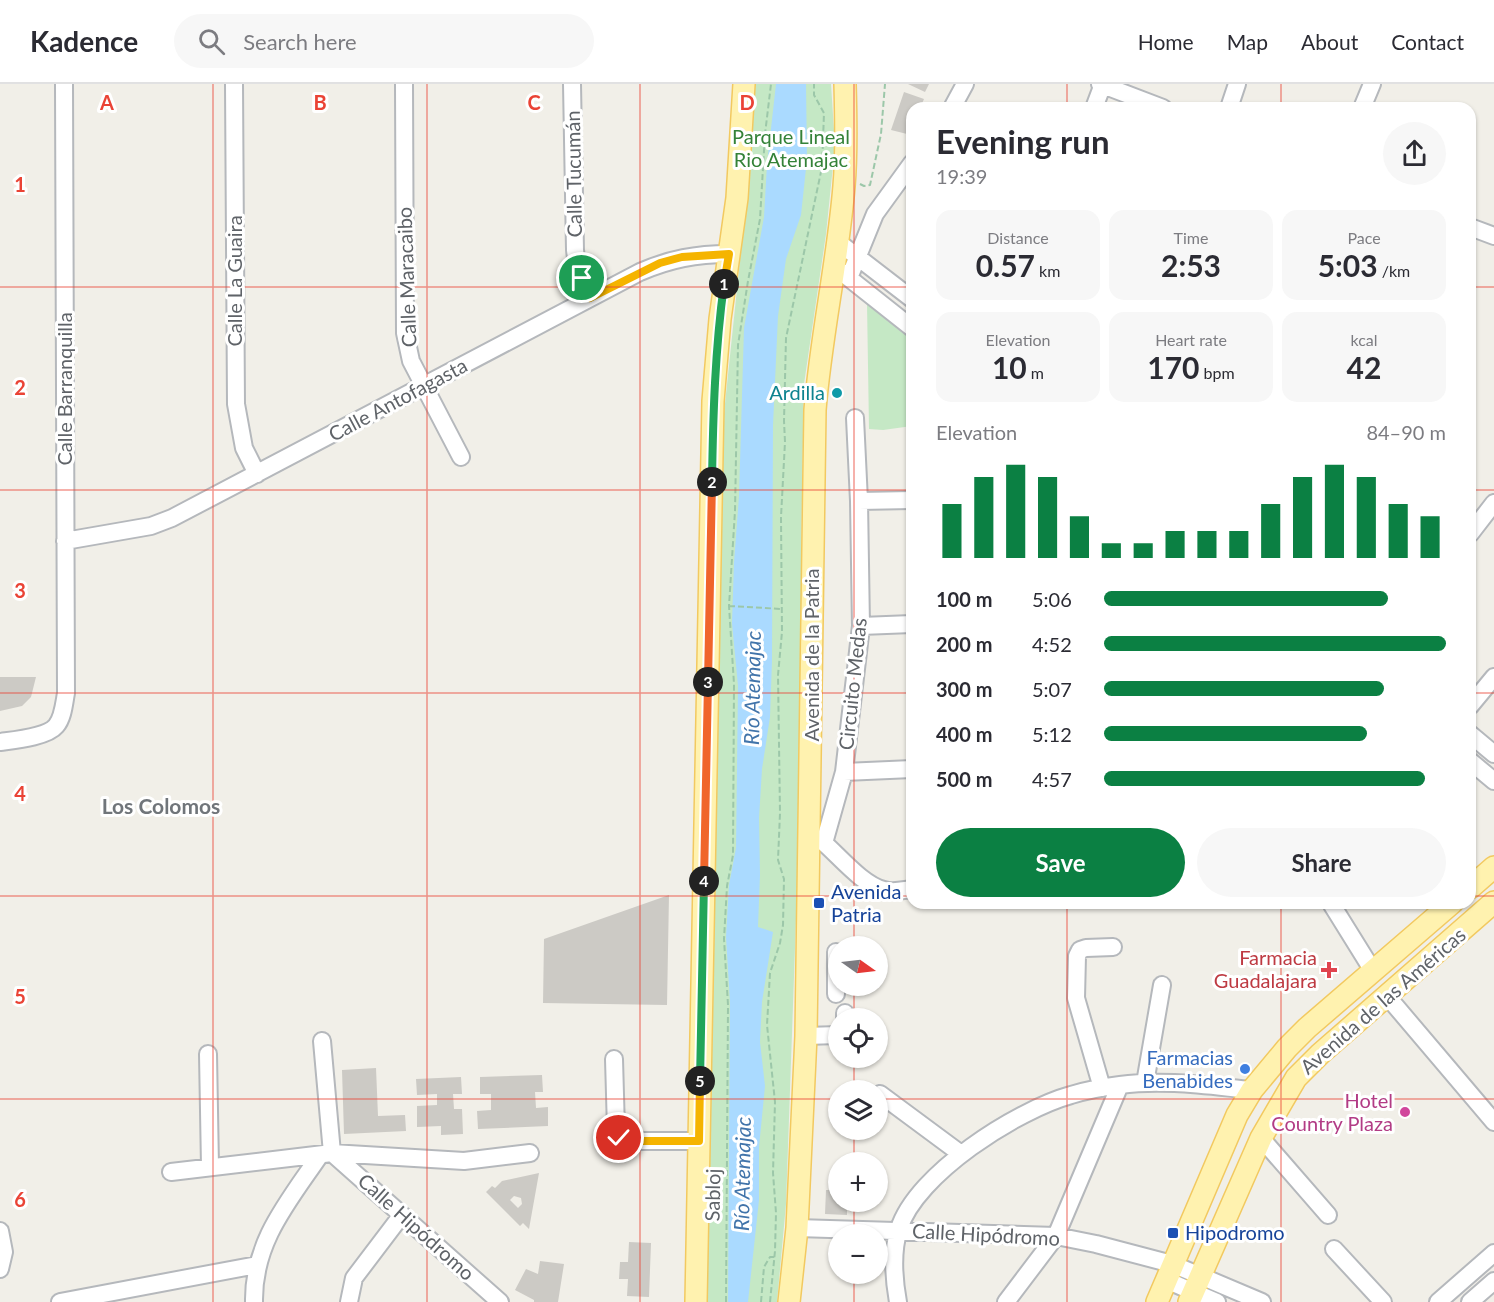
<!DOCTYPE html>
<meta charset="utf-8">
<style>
:root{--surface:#fff;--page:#f7f7f7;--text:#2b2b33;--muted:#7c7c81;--line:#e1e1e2;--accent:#0b8043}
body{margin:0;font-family:Lato,sans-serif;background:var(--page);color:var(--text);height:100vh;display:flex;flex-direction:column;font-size:22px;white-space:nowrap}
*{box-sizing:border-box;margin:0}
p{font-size:20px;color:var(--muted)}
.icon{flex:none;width:33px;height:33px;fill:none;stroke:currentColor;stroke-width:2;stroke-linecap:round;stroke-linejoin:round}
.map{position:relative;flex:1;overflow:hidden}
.panel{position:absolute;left:906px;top:18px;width:570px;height:807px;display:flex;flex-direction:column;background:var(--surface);border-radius:18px;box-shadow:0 2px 4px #0004}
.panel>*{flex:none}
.needle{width:39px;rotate:104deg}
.controls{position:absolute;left:828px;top:852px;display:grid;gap:12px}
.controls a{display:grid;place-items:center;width:60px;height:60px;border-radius:50%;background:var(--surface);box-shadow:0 2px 4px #0004;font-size:30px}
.pin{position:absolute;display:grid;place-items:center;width:51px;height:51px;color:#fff;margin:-26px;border:3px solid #fff;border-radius:50%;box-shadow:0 2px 6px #0007}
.km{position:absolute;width:30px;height:30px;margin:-15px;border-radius:50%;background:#222;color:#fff;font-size:16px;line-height:30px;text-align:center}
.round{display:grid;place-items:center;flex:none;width:63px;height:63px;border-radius:32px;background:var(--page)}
.summary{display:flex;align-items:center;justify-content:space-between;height:102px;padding:0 30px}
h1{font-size:33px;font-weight:700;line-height:45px}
.stats{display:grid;grid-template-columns:repeat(3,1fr);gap:9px;height:102px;padding:6px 30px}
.stats div{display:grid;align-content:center;border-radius:15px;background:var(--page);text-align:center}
.stats b{font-size:30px;font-weight:700}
.stats small{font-size:16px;font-weight:400}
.stats p{font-size:16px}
.chart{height:168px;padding:12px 30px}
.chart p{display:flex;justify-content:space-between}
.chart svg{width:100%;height:108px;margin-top:6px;stroke:var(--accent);stroke-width:6}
.action{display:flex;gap:12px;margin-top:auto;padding:12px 30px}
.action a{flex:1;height:69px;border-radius:36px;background:var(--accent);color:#fff;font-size:24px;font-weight:700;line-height:69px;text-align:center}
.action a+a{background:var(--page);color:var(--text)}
ul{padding:0 30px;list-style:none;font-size:20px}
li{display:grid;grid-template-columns:96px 72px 1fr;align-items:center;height:45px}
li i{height:15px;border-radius:8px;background:var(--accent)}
header{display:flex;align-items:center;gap:36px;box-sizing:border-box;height:84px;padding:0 30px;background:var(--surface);border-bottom:2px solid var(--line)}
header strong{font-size:28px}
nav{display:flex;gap:33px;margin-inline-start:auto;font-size:21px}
.search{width:420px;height:54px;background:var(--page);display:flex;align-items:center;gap:15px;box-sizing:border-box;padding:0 21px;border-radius:33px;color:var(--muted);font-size:22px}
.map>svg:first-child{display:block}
</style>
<header>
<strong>Kadence</strong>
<div class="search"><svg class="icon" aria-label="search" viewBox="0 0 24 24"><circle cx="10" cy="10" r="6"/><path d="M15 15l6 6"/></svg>Search here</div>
<nav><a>Home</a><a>Map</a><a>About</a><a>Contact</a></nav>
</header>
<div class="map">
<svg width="1494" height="1218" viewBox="0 0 1494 1218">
<rect width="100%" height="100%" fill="#f1efe8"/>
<path fill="#c5e8c5" d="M 753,0 L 831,0 L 835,62 L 826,150 L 804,300 L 801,475 L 801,693 L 786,1120 L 777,1218 L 704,1218 L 724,329 L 739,186 Z
M 867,219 L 912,254 L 912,342 L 883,346 L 869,345 Z"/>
<path fill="#aadaff" d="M 776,0 L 806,0 L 807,75 L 801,131 L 786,175 L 778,232 L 773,341 L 772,577 L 770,633 L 762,685 L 759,734 L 760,791 L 758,843 L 773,848 L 762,918 L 760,958 L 765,1002 L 759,1063 L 759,1116 L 748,1218 L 728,1218 L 730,918 L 726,853 L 729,801 L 736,764 L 738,602 L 732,539 L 734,479 L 739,412 L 744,244 L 764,133 L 767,80 Z"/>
<path fill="#cccac5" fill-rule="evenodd" d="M 908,0 L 929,0 L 925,8 Z
M 904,8 L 924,15 L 920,24 L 912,24 L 911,51 L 891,46 Z
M 0,593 L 36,593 L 31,613 L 22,622 L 0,627 Z
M 669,811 L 667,921 L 543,919 L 544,855 Z
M 376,984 L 378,1032 L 405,1031 L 406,1047 L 344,1050 L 342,986 Z
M 542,991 L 543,1008 L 535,1008 L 536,1024 L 548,1023 L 548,1042 L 478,1045 L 477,1027 L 491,1026 L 491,1010 L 480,1010 L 480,993 Z
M 461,993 L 462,1010 L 453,1010 L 454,1025 L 462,1025 L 463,1050 L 441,1051 L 441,1042 L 417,1043 L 417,1022 L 437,1021 L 437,1010 L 417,1011 L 416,995 Z
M 539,1089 L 529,1145 L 523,1139 L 520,1142 L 486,1108 L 492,1102 L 495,1104 L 502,1097 ZM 514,1112 L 521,1114 L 522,1120 L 518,1124 L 510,1116 Z
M 826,1106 L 838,1106 L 838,1118 L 847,1118 L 847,1131 L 825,1130 Z
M 629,1158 L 651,1159 L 649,1213 L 627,1212 L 628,1195 L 619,1195 L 620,1178 L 628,1178 Z
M 540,1177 L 564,1180 L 558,1218 L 534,1218 L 534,1216 L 515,1206 L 526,1185 L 538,1190 Z"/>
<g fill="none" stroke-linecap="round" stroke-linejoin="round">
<g stroke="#b5b8bc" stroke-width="20">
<path id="minor" d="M 234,0 L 236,320 L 244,364 L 257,390
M 404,0 L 405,249 L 411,277 L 461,373
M 572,0 L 575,166 L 577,182 L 590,214
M 1100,0 L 1163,24
M 952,24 L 965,0
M 1094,24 L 1103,0
M 1229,24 L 1237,0
M 1362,24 L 1372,0
M 1470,143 L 1494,152
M 838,158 L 912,215
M 840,187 L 912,244
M 849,194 L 875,130 L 912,79
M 859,417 L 912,416
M 1470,450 L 1494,419
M 65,457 L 151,442 L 172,434 L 640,188 C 670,175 696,170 729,170
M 861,542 L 912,540
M 1470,622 L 1494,593
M 1470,650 L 1494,670
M 0,658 C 14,656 47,653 56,642 C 63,634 64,620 66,609 L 64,0
M 1470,677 L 1494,697
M 844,688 L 912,685
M 824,759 L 844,688 L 861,542 L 859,417 L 855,334
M 824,759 C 840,773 863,801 884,806 C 893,809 903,806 912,805
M 1332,821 L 1373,887
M 836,868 L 836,910
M 1387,912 L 1494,1038
M 845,934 L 845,929
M 806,952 L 838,951
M 322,957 L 332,1069 L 500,1218
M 208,970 L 210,1083
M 614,975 L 616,1046 L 619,1054 L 624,1057 L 699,1057
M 1145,999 L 1162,901
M 1102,1004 L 1076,914 L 1077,872 L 1080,866 L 1086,864 L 1113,863
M 880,1010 L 961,1070
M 1261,1054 L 1328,1131
M 171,1088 L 332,1069 L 464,1077 L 530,1069
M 797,1144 L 1056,1152 L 1096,1160 L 1172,1180 L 1262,1218
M 0,1147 L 4,1168 L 0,1185
M 1334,1165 L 1383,1218
M 1166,1196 L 1217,1218
M 60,1218 L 257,1181
M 254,1218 C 253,1158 288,1118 320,1071
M 349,1218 L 354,1194 L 401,1132
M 898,1218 C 894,1196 892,1167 899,1145 C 916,1090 1017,1026 1071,1011 C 1087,1006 1104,1003 1120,1001 C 1164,995 1209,1002 1252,1006
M 1006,1218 L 1056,1152 L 1120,1001
M 1438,1218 L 1494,1169
M 1470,1218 L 1494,1197"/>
</g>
<g stroke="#f2c960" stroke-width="24">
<path id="major" d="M 1470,804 L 1494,783
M 696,1218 L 713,317 L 720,235 L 737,114 L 744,0
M 789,1218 L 797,1144 L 806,952 L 815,326 C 821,251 838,177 844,102 C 847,68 846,34 845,0
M 1157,1218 L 1237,1031 L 1252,1006 L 1287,964 L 1307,944 L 1452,819
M 1189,1218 L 1261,1054 L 1296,994 L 1320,970 L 1494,818"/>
</g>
<path stroke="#9cc7a9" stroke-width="2" stroke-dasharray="6 3" stroke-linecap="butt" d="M 860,100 L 864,102 L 870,101 L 881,50 L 885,0
M 729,522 L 782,525
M 726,1218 L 728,921 L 724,855 L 727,802 L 733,771 L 734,600 L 729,522 L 735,427 L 738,261 L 748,197 L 760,135 L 765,50 L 771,0
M 761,1218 L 764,1183 L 770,1173 L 776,1173
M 770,1218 L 775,1167 L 776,1129 L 773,1089 L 775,1018 L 767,941 L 770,889 L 780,859 L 783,841 L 784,795 L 778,776 L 780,729 L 778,591 L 782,548 L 781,433 L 785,358 L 784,337 L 786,254 L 822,83 L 824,29 L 814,11 L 814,0"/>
<use href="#minor" stroke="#fff" stroke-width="16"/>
<use href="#major" stroke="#fff2af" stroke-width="21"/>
</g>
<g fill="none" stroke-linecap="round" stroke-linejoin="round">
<g stroke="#fff" stroke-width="12">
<path id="split-1" d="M 582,194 L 590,214 L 660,179 L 682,173 L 729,170 L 724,200"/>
</g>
<g stroke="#fff" stroke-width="12">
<path id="split-2" d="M 712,398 C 713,332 715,266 724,200"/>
</g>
<g stroke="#fff" stroke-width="12">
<path id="split-3" d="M 708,598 L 712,398"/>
</g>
<g stroke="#fff" stroke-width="12">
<path id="split-4" d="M 704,797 L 708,598"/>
</g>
<g stroke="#fff" stroke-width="12">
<path id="split-5" d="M 700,997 L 704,797"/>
</g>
<g stroke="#fff" stroke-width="12">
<path id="split-6" d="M 619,1054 L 624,1057 L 699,1057 L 700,997"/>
</g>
<use href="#split-1" stroke="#f5b400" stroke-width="8"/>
<use href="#split-2" stroke="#22a559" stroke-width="8"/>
<use href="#split-3" stroke="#f0652b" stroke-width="8"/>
<use href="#split-4" stroke="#f0652b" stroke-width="8"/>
<use href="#split-5" stroke="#22a559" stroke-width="8"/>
<use href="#split-6" stroke="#f5b400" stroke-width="8"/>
</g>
<path fill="none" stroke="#ea4335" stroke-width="1.5" stroke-opacity="0.55" d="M 213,0 L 213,1218M 427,0 L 427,1218M 640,0 L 640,1218M 854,0 L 854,862M 1067,0 L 1067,24M 1281,0 L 1281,24M 0,203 L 912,203M 1470,203 L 1494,203M 0,406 L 912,406M 1470,406 L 1494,406M 0,609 L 912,609M 1470,609 L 1494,609M 0,812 L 912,812M 1470,812 L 1494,812M 1067,819 L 1067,1218M 1281,819 L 1281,1218M 854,902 L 854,934M 854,974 L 854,1006M 0,1015 L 838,1015M 878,1015 L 1494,1015M 854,1046 L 854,1078M 854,1118 L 854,1150M 854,1190 L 854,1218"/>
<circle fill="#0f9aa8" stroke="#fff" stroke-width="2" cx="837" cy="309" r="6"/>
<g fill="#1a4fb4" stroke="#fff" stroke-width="2">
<rect x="813" y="813" width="12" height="12" rx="3"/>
<rect x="1167" y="1143" width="12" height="12" rx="3"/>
</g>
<path fill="#e0444e" stroke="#fff" stroke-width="2" d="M1326 877h6v6h6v6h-6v6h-6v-6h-6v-6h6z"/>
<circle fill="#3f7fe0" stroke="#fff" stroke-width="2" cx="1245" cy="985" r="6"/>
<circle fill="#d1479c" stroke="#fff" stroke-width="2" cx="1405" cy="1028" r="6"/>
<g text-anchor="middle" stroke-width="6" stroke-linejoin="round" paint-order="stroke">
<g font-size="20" fill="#348238" stroke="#fff">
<text x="791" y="60">Parque Lineal<tspan x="791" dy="23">Rio Atemajac</tspan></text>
</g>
<g font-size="20" fill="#5f6368" stroke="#fff">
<text transform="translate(574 90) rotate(-91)" y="7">Calle Tucumán</text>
<text transform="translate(407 193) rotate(-92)" y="7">Calle Maracaibo</text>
<text transform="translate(235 197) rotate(-90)" y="7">Calle La Guaira</text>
<text transform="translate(65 305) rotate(-90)" y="7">Calle Barranquilla</text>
<text transform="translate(398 316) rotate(-28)" y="7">Calle Antofagasta</text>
<text transform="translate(812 571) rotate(-90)" y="7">Avenida de la Patria</text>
<text transform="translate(853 600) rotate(-84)" y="7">Circuito Medas</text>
<text transform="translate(1383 917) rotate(-41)" y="7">Avenida de las Américas</text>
<text transform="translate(713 1111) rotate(-89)" y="7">Sabloj</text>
<text transform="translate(416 1143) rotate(42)" y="7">Calle Hipódromo</text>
<text transform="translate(986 1151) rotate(3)" y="7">Calle Hipódromo</text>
</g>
<g font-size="20" fill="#0d838f" stroke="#fff" text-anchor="end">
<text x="825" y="316">Ardilla</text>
</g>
<g font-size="20" fill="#164399" stroke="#fff" text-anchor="start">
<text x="831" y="815">Avenida<tspan x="831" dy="23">Patria</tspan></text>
<text x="1185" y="1156">Hipodromo</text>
</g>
<g font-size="20" fill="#be3a42" stroke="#fff" text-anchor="end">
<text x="1317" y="881">Farmacia<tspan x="1317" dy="23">Guadalajara</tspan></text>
</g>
<g font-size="20" fill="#366cbe" stroke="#fff" text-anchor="end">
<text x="1233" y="981">Farmacias<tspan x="1233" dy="23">Benabides</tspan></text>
</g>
<g font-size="20" fill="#b23c85" stroke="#fff" text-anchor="end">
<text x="1393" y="1024">Hotel<tspan x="1393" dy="23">Country Plaza</tspan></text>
</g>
<g font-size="21" font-style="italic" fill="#4174aa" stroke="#fff">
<text transform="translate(753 604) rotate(-89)" y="7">Río Atemajac</text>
<text transform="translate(743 1090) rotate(-89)" y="7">Río Atemajac</text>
</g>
<g font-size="21" font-weight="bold" fill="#70757a" stroke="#fff">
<text x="161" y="730">Los Colomos</text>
</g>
</g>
<g font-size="20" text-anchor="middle" font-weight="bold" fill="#ea4335" stroke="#fff" stroke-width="6" stroke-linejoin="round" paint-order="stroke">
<text x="107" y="26">A</text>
<text x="320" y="26">B</text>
<text x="534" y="26">C</text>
<text x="747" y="26">D</text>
<text x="20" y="108">1</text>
<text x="20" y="311">2</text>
<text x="20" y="514">3</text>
<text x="20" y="717">4</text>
<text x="20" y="920">5</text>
<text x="20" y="1123">6</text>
</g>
</svg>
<div class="controls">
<a><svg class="needle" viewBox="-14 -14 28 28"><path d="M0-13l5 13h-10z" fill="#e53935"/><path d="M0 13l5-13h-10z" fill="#7c7c81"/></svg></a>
<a><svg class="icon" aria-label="locate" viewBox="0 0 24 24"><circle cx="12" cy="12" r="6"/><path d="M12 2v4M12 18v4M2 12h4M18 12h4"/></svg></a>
<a><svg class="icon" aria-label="layers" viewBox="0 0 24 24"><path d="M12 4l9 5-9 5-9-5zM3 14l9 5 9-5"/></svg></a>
<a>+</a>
<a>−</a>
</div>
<div class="pin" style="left:582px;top:194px;background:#1e9e55"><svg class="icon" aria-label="arrive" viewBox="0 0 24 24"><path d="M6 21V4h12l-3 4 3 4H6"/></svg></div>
<div class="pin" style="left:619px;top:1054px;background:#d93025"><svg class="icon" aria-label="check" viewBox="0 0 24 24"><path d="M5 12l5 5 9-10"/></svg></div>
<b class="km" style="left:724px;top:200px">1</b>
<b class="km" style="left:712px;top:398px">2</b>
<b class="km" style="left:708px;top:598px">3</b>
<b class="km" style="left:704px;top:797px">4</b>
<b class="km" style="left:700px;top:997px">5</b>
<section class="panel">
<div class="summary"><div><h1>Evening run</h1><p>19:39</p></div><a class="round"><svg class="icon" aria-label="share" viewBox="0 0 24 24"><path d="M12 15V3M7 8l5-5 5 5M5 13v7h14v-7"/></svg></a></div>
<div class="stats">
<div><p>Distance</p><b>0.57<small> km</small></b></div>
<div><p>Time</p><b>2:53</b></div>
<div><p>Pace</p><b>5:03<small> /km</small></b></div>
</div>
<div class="stats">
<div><p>Elevation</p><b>10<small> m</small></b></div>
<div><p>Heart rate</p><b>170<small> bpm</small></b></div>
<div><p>kcal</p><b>42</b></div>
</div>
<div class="chart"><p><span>Elevation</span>84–90 m</p>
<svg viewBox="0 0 160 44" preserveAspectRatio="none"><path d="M5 44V22M15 44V11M25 44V6M35 44V11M45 44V27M55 44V38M65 44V38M75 44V33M85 44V33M95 44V33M105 44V22M115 44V11M125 44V6M135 44V11M145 44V22M155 44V27"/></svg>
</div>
<ul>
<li><b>100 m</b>5:06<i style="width:83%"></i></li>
<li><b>200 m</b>4:52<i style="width:100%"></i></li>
<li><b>300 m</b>5:07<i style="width:82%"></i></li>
<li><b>400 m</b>5:12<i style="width:77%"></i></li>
<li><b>500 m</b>4:57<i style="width:94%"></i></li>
</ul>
<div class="action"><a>Save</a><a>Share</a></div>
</section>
</div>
